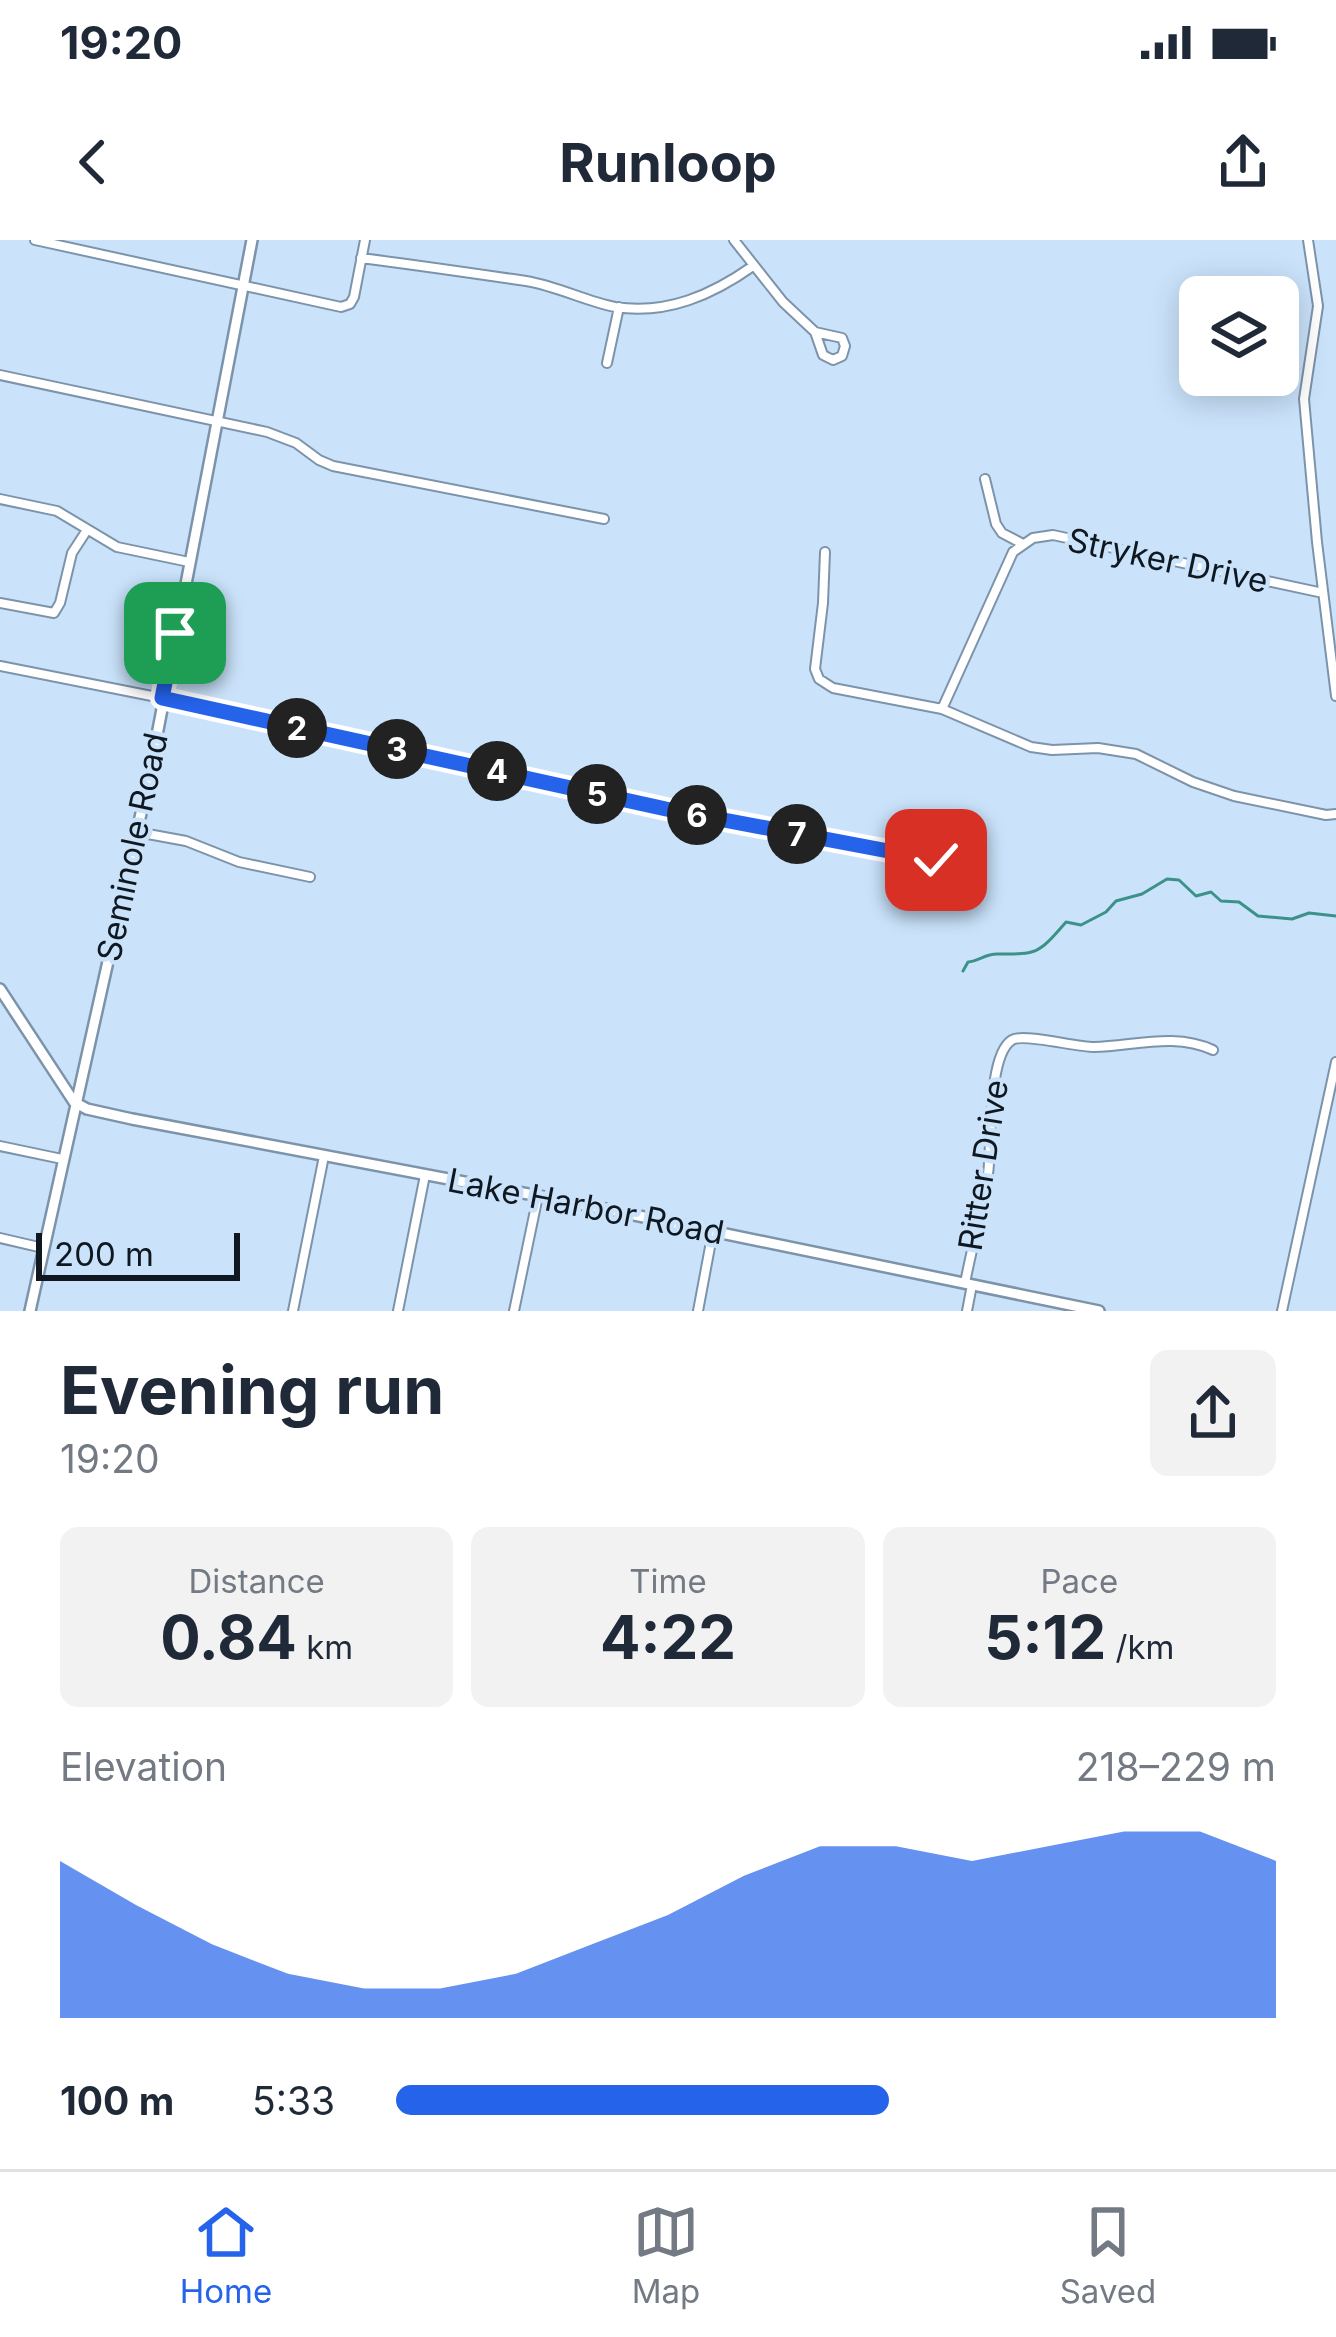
<!DOCTYPE html>
<meta charset="utf-8">
<style>
:root{--surface:#fff;--page:#f2f2f3;--text:#1f2937;--muted:#747a83;--line:#e0e1e3;--accent:#2563eb}
body{margin:0;font-family:Inter,sans-serif;background:var(--page);color:var(--text);height:100vh;display:flex;flex-direction:column;font-size:45px;white-space:nowrap}
*{box-sizing:border-box;margin:0}
p{font-size:39px;color:var(--muted)}
.icon{flex:none;width:66px;height:66px;fill:none;stroke:currentColor;stroke-width:2;stroke-linecap:round;stroke-linejoin:round}
.map{position:relative;height:1071px;overflow:hidden}
.details{display:flex;flex-direction:column;background:var(--surface);flex:1}
.details>*{flex:none}
.controls{position:absolute;left:1179px;top:36px;display:grid;gap:24px}
.controls a{display:grid;place-items:center;width:120px;height:120px;border-radius:18px;background:var(--surface);box-shadow:0 6px 30px #0003;font-size:60px}
.scale{position:absolute;left:36px;bottom:30px;width:204px;box-sizing:border-box;padding-left:12px;border:6px solid #0f1821;border-top:0;font-size:33px;line-height:42px;white-space:nowrap;color:#0f1821;-webkit-text-stroke:9px #cae3fb;paint-order:stroke}
.pin{position:absolute;display:grid;place-items:center;width:102px;height:102px;color:#fff;margin:-51px;border-radius:24px;box-shadow:0 6px 18px #0006}
.km{position:absolute;width:60px;height:60px;margin:-30px;border-radius:50%;background:#222;color:#fff;font-size:33px;line-height:60px;text-align:center}
.round{display:grid;place-items:center;flex:none;width:126px;height:126px;border-radius:18px;background:var(--page)}
.overview{display:flex;align-items:center;justify-content:space-between;height:204px;padding:0 60px}
h1{font-size:66px;font-weight:700;line-height:90px}
.stats{display:grid;grid-template-columns:repeat(3,1fr);gap:18px;height:204px;padding:12px 60px}
.stats div{display:grid;align-content:center;border-radius:18px;background:var(--page);text-align:center}
.stats b{font-size:60px;font-weight:700}
.stats small{font-size:33px;font-weight:400}
.stats p{font-size:33px}
.chart{height:336px;padding:24px 60px}
.chart p{display:flex;justify-content:space-between}
.chart svg{width:100%;height:216px;margin-top:12px;fill:var(--accent);opacity:.7}
ul{padding:0 60px;list-style:none;font-size:39px}
li{display:grid;grid-template-columns:192px 144px 1fr;align-items:center;height:90px}
li i{height:30px;border-radius:15px;background:var(--accent)}
.status{display:flex;justify-content:space-between;align-items:center;height:84px;padding:0 60px;background:var(--surface);direction:ltr}
.status svg{height:33px;fill:currentColor}
header{display:flex;justify-content:space-between;align-items:center;height:156px;padding:0 60px;background:var(--surface);font-size:54px;font-weight:700}
.tab-bar{display:flex;justify-content:space-around;align-items:center;height:168px;border-top:3px solid var(--line);background:var(--surface);font-size:33px;color:var(--muted)}
.tab-bar a{display:grid;justify-items:center;gap:6px}
.tab-bar .current{color:var(--accent)}
.map>svg:first-child{display:block}
</style>
<div class="status"><b>19:20</b><svg viewBox="0 0 49 12"><path d="M0 12V9h3v3zM5 12V6h3v6zM10 12V3h3v9zM15 12V0h3v12zM26 1h20v11H26zM47 4h2v5h-2z"/></svg></div>
<header><svg class="icon" aria-label="back" viewBox="0 0 24 24"><path d="M15 5l-7 7 7 7"/></svg>Runloop<svg class="icon" aria-label="share" viewBox="0 0 24 24"><path d="M12 15V3M7 8l5-5 5 5M5 13v7h14v-7"/></svg></header>
<div class="map">
<svg width="1336" height="1071" viewBox="0 0 1336 1071">
<rect width="100%" height="100%" fill="#cae3fb"/>
<g fill="none" stroke-linecap="round" stroke-linejoin="round">
<path stroke="#3c9289" stroke-width="3" d="M 963,731 L 968,722 C 979,721 985,714 997,714 C 1039,714 1038,714 1066,682 L 1081,685 L 1106,672 L 1116,661 L 1142,654 L 1167,639 L 1179,640 L 1196,656 L 1211,652 L 1221,661 L 1239,662 L 1258,676 L 1292,679 L 1309,673 L 1336,676"/>
<g stroke="#7d93aa" stroke-width="12">
<path id="minor" d="M 35,0 L 341,67 L 350,64 L 354,57 L 365,0
M 734,0 L 783,62 L 815,92 L 823,115 L 833,120 L 842,116 L 845,106 L 842,98 L 815,92
M 1308,0 L 1318,66 L 1304,159 L 1317,302 L 1336,456
M 361,18 C 416,25 471,33 526,41 C 557,46 585,61 615,67 C 667,75 712,55 753,26
M 607,123 L 619,67
M 0,135 L 267,192 L 296,203 L 319,220 L 333,226 L 604,279
M 985,239 L 996,284 L 1002,293 L 1023,304
M 0,259 L 57,271 L 117,307 L 189,322
M 825,312 L 823,363 L 815,429 L 819,439 L 833,448 L 942,469 L 1031,507 L 1052,510 L 1098,508 L 1136,514 L 1193,542 L 1234,556 L 1326,575 L 1336,574
M 0,363 L 54,373 L 60,363 L 72,313 L 87,290
M 0,426 L 162,458 L 666,569 L 958,626
M 942,469 L 1013,312 L 1033,298 L 1053,295 L 1323,353
M 137,592 L 186,601 L 239,622 L 310,637
M 0,906 L 62,919
M 0,998 L 43,1008
M 965,1043 C 972,1007 982,971 988,934 C 992,907 987,815 1012,800 C 1023,793 1075,807 1094,807 C 1134,806 1175,792 1213,810
M 293,1071 L 324,916
M 398,1071 L 425,935
M 514,1071 L 538,956
M 698,1071 L 713,991
M 967,1071 L 972,1045
M 1282,1071 L 1336,822"/>
</g>
<g stroke="#7d93aa" stroke-width="14">
<path id="tertiary" d="M 0,749 L 74,862
M 74,862 L 87,869 L 132,879 L 581,964 L 1099,1071
M 30,1071 L 148,542 L 252,0"/>
</g>
<use href="#minor" stroke="#fff" stroke-width="8"/>
<use href="#tertiary" stroke="#fff" stroke-width="9"/>
</g>
<g fill="none" stroke-linecap="round" stroke-linejoin="round">
<g stroke="#fff" stroke-width="24">
<path id="route" d="M 175,393 L 162,458 L 666,569 L 936,620"/>
</g>
<use href="#route" stroke="#2563eb" stroke-width="15"/>
</g>
<g text-anchor="middle" stroke-width="9" stroke-linejoin="round" paint-order="stroke">
<g font-size="33" fill="#0f1821" stroke="#cae3fb">
<text transform="translate(1168 320) rotate(12)" y="12">Stryker Drive</text>
<text transform="translate(132 607) rotate(-78)" y="12">Seminole Road</text>
<text transform="translate(983 925) rotate(-81)" y="12">Ritter Drive</text>
<text transform="translate(586 966) rotate(11)" y="12">Lake Harbor Road</text>
</g>
</g>
</svg>
<div class="controls">
<a><svg class="icon" aria-label="layers" viewBox="0 0 24 24"><path d="M12 4l9 5-9 5-9-5zM3 14l9 5 9-5"/></svg></a>
</div>
<div class="scale">200 m</div>
<div class="pin" style="left:175px;top:393px;background:#1e9e55"><svg class="icon" aria-label="arrive" viewBox="0 0 24 24"><path d="M6 21V4h12l-3 4 3 4H6"/></svg></div>
<div class="pin" style="left:936px;top:620px;background:#d93025"><svg class="icon" aria-label="check" viewBox="0 0 24 24"><path d="M5 12l5 5 9-10"/></svg></div>
<b class="km" style="left:297px;top:488px">2</b>
<b class="km" style="left:397px;top:509px">3</b>
<b class="km" style="left:497px;top:531px">4</b>
<b class="km" style="left:597px;top:554px">5</b>
<b class="km" style="left:697px;top:575px">6</b>
<b class="km" style="left:797px;top:594px">7</b>
</div>
<section class="details">
<div class="overview"><div><h1>Evening run</h1><p>19:20</p></div><a class="round"><svg class="icon" aria-label="share" viewBox="0 0 24 24"><path d="M12 15V3M7 8l5-5 5 5M5 13v7h14v-7"/></svg></a></div>
<div class="stats">
<div><p>Distance</p><b>0.84<small> km</small></b></div>
<div><p>Time</p><b>4:22</b></div>
<div><p>Pace</p><b>5:12<small> /km</small></b></div>
</div>
<div class="chart"><p><span>Elevation</span>218–229 m</p>
<svg viewBox="0 0 160 44" preserveAspectRatio="none"><path d="M0 44V12L10 21L20 29L30 35L40 38L50 38L60 35L70 29L80 23L90 15L100 9L110 9L120 12L130 9L140 6L150 6L160 12V44z"/></svg>
</div>
<ul>
<li><b>100 m</b>5:33<i style="width:56%"></i></li>
</ul>
</section>
<nav class="tab-bar">
<a class="current"><svg class="icon" aria-label="home" viewBox="0 0 24 24"><path d="M3 11l9-7 9 7M6 9v11h12V9"/></svg>Home</a>
<a><svg class="icon" aria-label="map" viewBox="0 0 24 24"><path d="M3 6l6-2 6 2 6-2v14l-6 2-6-2-6 2zM9 4v14M15 6v14"/></svg>Map</a>
<a><svg class="icon" aria-label="saved" viewBox="0 0 24 24"><path d="M7 4h10v16l-5-4-5 4z"/></svg>Saved</a>
</nav>
